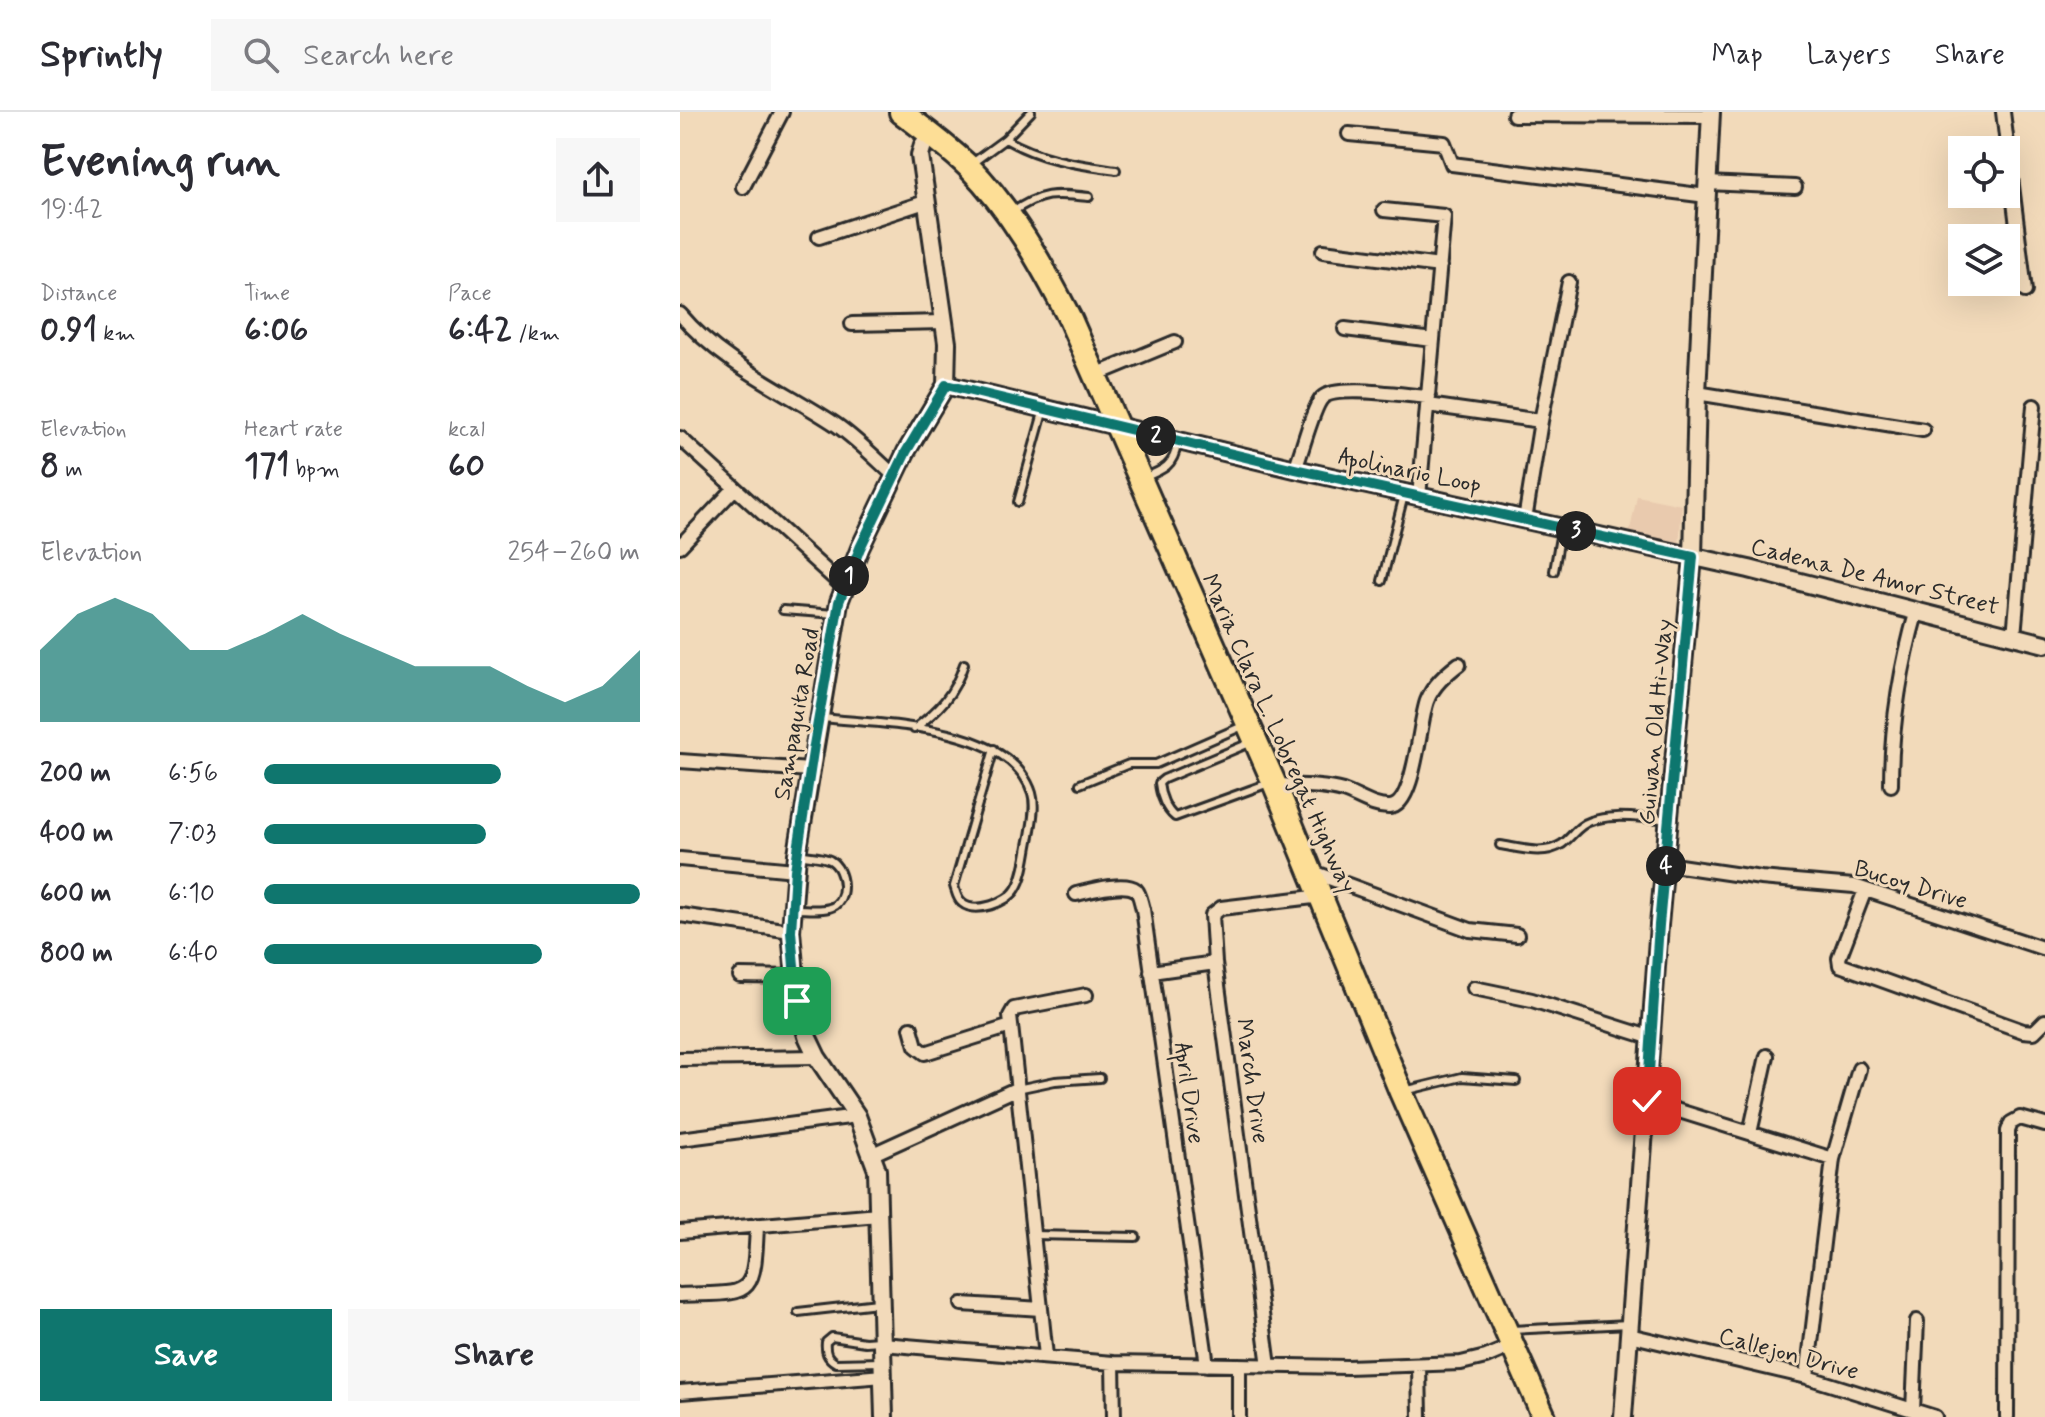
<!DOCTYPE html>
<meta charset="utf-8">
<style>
:root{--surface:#fff;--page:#f7f7f7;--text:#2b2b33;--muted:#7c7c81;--line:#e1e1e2;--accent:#0f766e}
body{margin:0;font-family:Mynerve,sans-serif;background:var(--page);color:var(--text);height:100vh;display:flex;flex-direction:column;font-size:30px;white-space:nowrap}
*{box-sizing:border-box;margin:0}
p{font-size:26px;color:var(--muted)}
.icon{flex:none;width:44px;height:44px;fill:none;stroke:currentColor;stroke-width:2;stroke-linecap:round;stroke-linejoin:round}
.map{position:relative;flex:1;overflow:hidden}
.sheet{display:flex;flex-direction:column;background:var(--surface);width:680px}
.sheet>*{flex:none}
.controls{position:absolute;left:1268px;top:24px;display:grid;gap:16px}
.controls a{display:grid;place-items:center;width:72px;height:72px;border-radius:0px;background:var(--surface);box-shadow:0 8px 32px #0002;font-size:40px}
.pin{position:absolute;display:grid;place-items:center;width:68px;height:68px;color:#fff;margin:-34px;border-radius:16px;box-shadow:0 4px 12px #0006}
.km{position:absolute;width:40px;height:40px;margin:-20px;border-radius:50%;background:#222;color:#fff;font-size:22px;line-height:40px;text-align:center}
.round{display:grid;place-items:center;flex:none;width:84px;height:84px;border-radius:0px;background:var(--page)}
.overview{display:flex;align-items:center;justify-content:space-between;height:136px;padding:0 40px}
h1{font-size:44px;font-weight:700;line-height:60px}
.figures{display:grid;grid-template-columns:repeat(3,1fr);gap:12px;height:136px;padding:8px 40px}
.figures div{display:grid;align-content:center}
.figures b{font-size:34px;font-weight:700}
.figures small{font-size:22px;font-weight:400}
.figures p{font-size:22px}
.chart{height:224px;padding:16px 40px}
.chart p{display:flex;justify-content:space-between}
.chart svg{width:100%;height:144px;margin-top:8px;fill:var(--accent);opacity:.7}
.cta{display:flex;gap:16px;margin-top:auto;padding:16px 40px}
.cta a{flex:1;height:92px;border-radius:0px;background:var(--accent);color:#fff;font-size:32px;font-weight:700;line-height:92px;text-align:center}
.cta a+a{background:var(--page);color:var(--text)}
ul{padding:0 40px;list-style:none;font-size:26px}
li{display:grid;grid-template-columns:128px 96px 1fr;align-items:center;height:60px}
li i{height:20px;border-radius:10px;background:var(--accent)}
header{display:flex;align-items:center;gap:48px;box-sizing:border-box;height:112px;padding:0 40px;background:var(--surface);border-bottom:2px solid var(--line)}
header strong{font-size:38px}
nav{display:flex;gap:44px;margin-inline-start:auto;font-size:28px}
.search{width:560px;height:72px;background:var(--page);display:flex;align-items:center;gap:20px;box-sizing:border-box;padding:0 28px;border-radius:0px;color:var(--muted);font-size:30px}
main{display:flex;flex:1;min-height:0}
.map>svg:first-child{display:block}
</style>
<header>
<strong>Sprintly</strong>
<div class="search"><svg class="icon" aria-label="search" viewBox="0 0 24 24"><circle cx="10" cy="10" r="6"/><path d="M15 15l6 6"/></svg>Search here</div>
<nav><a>Map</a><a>Layers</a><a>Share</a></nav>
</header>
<main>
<section class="sheet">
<div class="overview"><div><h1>Evening run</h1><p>19:42</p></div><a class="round"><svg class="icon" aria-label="share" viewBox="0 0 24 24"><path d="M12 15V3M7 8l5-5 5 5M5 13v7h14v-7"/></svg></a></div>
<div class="figures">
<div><p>Distance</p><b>0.91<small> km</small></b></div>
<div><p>Time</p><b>6:06</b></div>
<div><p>Pace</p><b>6:42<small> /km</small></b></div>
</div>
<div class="figures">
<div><p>Elevation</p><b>8<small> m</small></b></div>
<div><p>Heart rate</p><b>171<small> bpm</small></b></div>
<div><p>kcal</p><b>60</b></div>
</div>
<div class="chart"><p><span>Elevation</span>254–260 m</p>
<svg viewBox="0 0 160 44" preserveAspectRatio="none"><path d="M0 44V22L10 11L20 6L30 11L40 22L50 22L60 17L70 11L80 17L90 22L100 27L110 27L120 27L130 33L140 38L150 33L160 22V44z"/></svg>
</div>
<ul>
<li><b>200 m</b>6:56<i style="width:63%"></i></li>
<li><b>400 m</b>7:03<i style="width:59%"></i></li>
<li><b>600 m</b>6:10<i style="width:100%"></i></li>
<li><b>800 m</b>6:40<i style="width:74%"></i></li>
</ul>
<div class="cta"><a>Save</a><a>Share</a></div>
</section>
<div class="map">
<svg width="1365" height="1305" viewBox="0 0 1365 1305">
<rect width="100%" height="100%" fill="#f2daba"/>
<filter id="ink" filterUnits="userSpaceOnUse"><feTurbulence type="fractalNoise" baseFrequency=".0125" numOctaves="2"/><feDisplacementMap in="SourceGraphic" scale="16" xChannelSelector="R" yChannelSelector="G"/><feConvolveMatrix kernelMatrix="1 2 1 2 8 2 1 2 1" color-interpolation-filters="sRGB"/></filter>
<g filter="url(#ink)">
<path fill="#e9caae" d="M 957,384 L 1002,393 L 999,435 L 949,423 Z"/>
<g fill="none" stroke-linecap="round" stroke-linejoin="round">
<g stroke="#2b2b2b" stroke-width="12">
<path id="service" d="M 325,27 C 362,48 394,52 436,58
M 291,52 L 325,27 L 351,0
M 331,101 C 361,80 374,81 409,85
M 463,366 C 483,358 494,354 497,332
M 338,390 L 364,297
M 874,459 L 881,419
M 702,469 L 724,383
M 103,498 L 155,502
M 143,606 C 203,613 330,612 352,681 C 356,694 352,711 350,724 C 346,740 345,763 336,777 C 328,791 295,802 282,791 C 277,787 276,780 274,774 L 314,637
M 234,617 C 259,598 274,583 284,552
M 572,630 L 484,667 L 479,671 C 480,683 486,698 495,705 L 589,671
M 400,672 L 449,652 L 476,652 L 565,613
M 820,733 C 840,736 864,744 882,732 C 892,725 898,713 911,709 C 933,701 963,707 986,707
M 116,797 C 126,797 139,799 149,796 C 169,791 166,757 150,748 C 142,744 127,744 118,742
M 337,977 L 375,969 L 420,966
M 724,979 L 782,965 L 836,969
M 353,1123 L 456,1125
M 118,1200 L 198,1191
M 832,1218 L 949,1212
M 199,1229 L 185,1230 L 152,1225 L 146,1230 C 145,1240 147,1246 156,1251 L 201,1250"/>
</g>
<g stroke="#2b2b2b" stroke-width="18">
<path id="minor" d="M 1323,0 L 1345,179
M 834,3 L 1030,4
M 669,22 L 764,31 L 772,52 L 1027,84
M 1027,71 L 1115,75
M 63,75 L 102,0
M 704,98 L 764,104 L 739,385
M 139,125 L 248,89
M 643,139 L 760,154
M 0,202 C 42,252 102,277 155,312 C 177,327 197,348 216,365
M 172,212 L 264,210
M 665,217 L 753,228
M 415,263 L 495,230
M 1017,281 L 1243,318
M 748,293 L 861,309
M 0,326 L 165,476
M 615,357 C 621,343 633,295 642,286 C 656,272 728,284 749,285
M 845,408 L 861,309 L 889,170
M 0,434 L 55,376
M 1334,524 L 1354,294
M 0,649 L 130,658
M 595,673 C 618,674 641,673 663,679 C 678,684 694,696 710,695 C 735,694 739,610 747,589 C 753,573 766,562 779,552
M 1211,673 C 1211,615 1221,554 1237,498
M 0,747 L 115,758
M 986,752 L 1081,766 L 1174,774 L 1365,837
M 633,760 L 790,818 L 837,823
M 1185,778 L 1159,846 L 1160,853 L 1343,919 L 1354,920 L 1365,909
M 396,782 C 409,779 445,769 456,778 C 460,782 461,791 463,797 L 527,1253
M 0,803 L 111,819
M 471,860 L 535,851
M 60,864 L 115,865
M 794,876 L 852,888 L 972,926
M 231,916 L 236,934 L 245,941 L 331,914
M 0,947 L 137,945
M 967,989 L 1153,1047
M 1070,1021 L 1087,944
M 0,1027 L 177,1004
M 193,1042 L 336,977
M 0,1120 L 199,1103
M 0,1183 C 71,1180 74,1189 77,1113
M 282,1192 L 361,1197
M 949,1223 L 1127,1265 L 1255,1305
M 202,1232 L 433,1251 L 667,1255 L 781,1251 L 806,1245 L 832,1234
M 366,1244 L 330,904 L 334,897 L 406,883
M 433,1251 L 434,1305
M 739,1253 L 740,1305
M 589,1254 L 535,851 L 532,803 L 541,796 L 642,784
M 1127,1265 L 1153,1047 L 1179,957
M 0,1280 L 204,1264
M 1233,1298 L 1237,1209
M 559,1305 L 559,1253
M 1327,1305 L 1328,1019 L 1331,1011 L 1340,1006 L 1365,1013"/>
</g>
<g stroke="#2b2b2b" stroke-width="22">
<path id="tertiary" d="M 266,273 L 615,357 L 1069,457 L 1365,532
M 204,1305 L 197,1058 L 177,1004 L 137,945 L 127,924 L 117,889 L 111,819 L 117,742 L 159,490 L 180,436 L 226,340 L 266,273 L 267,231 L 240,43 L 243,33 L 252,22
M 943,1305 L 979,813 L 1013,445 L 1017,281 L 1031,0"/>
</g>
<g stroke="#2b2b2b" stroke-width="28">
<path id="trunk" d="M 221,0 C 244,17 267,34 288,54 C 331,97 362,153 390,207 L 595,673 L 721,980 L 864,1305"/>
</g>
<use href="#service" stroke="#f2daba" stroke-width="6"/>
<use href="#minor" stroke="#f2daba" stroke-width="12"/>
<use href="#tertiary" stroke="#f2daba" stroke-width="16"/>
<use href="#trunk" stroke="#fdde96" stroke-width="22"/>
</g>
</g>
<g fill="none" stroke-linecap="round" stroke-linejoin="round" filter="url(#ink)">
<g stroke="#fff" stroke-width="16">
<path id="route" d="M 117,889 L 111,819 L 115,758 L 134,633 L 159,490 L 180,436 L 226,340 L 266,273 L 615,357 L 1013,445 L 979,813 L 967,989"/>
</g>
<use href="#route" stroke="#0f766e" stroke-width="10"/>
</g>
<g text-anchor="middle" stroke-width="6" stroke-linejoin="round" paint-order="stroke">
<g font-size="24" fill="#2b2b2b" stroke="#f2daba">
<text transform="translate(730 358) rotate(12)" y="8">Apolinario Loop</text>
<text transform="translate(1195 464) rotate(14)" y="8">Cadena De Amor Street</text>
<text transform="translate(116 602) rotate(-80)" y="8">Sampaguita Road</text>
<text transform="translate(975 610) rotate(-85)" y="8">Guiwan Old Hi-Way</text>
<text transform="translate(599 621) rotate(66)" y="8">Maria Clara L. Lobregat Highway</text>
<text transform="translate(1231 772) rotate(17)" y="8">Bucoy Drive</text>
<text transform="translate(573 969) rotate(82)" y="8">March Drive</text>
<text transform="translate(510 981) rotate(82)" y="8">April Drive</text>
<text transform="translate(1109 1241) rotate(15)" y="8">Callejon Drive</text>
</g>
</g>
</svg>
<div class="controls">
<a><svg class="icon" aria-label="locate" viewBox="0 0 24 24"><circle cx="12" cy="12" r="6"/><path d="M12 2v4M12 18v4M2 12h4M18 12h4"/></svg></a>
<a><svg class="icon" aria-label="layers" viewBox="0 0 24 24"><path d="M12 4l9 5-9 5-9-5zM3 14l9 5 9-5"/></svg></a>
</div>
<div class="pin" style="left:117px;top:889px;background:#1e9e55"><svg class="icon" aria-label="arrive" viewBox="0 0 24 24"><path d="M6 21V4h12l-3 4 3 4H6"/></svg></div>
<div class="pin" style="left:967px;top:989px;background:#d93025"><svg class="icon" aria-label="check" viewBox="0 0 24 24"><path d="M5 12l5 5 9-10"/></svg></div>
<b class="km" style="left:169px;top:464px">1</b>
<b class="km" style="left:476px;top:324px">2</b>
<b class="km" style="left:896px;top:419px">3</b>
<b class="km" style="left:986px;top:754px">4</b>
</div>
</main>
